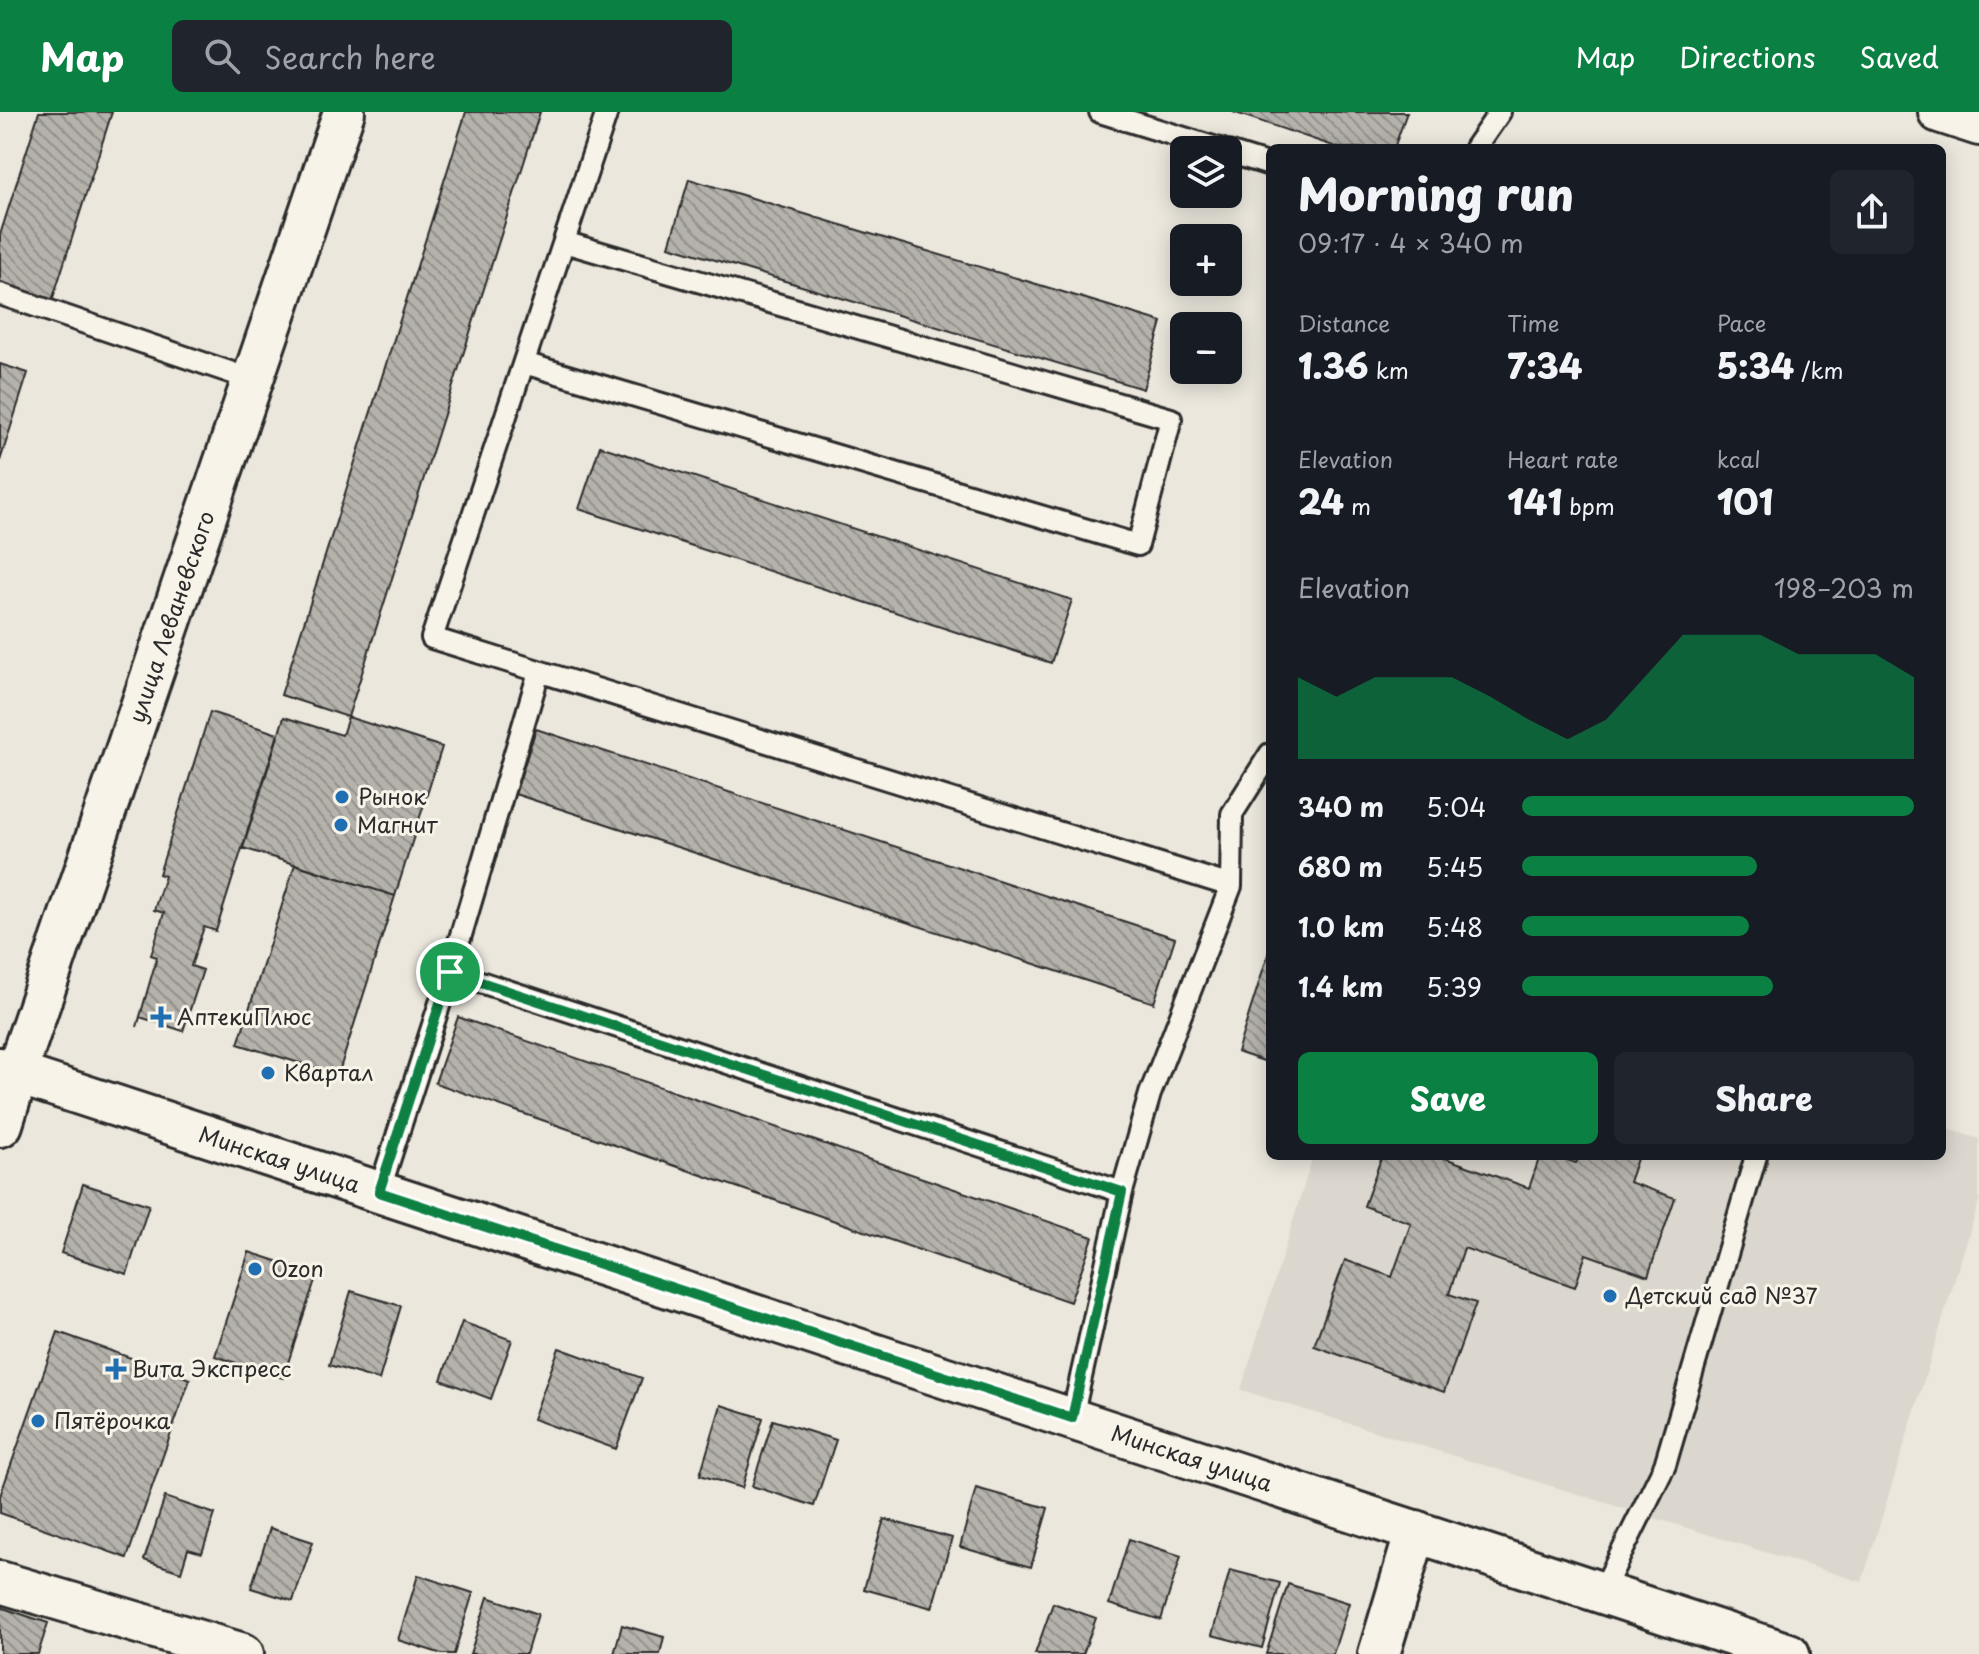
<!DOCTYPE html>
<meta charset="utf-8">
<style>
:root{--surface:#171b24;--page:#20242c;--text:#f1f3f6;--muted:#9ea1a6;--accent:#0b8043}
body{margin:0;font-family:"Playpen Sans",sans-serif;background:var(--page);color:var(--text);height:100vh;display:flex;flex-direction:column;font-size:30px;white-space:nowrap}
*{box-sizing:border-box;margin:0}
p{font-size:26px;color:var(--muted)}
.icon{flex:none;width:44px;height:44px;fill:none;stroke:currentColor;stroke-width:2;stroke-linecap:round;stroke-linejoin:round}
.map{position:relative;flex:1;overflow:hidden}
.details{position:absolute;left:1266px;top:32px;width:680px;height:1016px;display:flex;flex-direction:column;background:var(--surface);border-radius:12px;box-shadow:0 4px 20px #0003}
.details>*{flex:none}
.tools{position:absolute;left:1170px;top:24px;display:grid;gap:16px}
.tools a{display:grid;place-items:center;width:72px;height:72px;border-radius:12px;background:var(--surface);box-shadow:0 4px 20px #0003;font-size:40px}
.pin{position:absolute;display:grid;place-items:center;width:68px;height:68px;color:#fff;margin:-34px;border:4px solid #fff;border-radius:50%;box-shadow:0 2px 8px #0007}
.round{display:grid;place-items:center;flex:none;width:84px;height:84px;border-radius:12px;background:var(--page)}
.head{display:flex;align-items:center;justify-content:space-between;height:136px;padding:0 32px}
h1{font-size:44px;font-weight:800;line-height:60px}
.stats{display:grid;grid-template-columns:repeat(3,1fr);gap:12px;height:136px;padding:8px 32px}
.stats div{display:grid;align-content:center}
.stats b{font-size:34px;font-weight:800}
.stats small{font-size:22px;font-weight:400}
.stats p{font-size:22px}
.chart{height:224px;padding:16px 32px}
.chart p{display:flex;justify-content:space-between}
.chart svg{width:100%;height:144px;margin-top:8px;fill:var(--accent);opacity:.7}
.primary-button{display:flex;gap:16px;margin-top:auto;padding:16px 32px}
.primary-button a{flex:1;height:92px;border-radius:12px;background:var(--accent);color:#fff;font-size:32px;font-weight:800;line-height:92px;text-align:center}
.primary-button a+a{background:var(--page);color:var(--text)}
ul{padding:0 32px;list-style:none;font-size:26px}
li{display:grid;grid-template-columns:128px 96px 1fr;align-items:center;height:60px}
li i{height:20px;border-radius:10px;background:var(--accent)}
header{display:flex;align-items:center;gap:48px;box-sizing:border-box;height:112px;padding:0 40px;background:var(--accent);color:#fff}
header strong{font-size:38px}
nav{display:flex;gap:44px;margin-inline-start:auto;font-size:28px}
.search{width:560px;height:72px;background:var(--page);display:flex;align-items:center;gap:20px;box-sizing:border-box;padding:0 28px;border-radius:12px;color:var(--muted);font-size:30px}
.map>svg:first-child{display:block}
</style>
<header>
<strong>Map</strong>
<div class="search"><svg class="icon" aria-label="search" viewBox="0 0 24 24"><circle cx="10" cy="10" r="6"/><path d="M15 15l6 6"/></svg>Search here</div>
<nav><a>Map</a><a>Directions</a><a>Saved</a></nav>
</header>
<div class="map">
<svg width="1979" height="1542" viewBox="0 0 1979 1542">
<defs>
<pattern id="building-back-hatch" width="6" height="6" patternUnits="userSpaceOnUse" patternTransform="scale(2)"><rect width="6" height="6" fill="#b5b2ab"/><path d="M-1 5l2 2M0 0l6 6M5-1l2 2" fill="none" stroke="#93918b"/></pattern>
</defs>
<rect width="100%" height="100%" fill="#ebe7dd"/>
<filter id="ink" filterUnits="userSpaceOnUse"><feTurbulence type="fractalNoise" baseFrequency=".0125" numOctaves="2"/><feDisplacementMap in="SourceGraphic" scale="16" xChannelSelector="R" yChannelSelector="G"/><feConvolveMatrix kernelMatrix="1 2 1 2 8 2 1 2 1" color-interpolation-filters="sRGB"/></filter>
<g filter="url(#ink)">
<path fill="#dbd7ce" d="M 1942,1015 L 1979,1027 L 1979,1089 L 1862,1470 L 1241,1278 L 1313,1044 L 1942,1044 Z"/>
<path fill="url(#building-back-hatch)" stroke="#2b2b2b" stroke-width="2" d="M 39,0 L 112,0 L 52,189 L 0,172 L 0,123 Z
M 466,0 L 540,0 L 348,605 L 281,583 Z
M 1233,0 L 1407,0 L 1394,36 L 1339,36 Z
M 689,67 L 1162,210 L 1143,277 L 669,134 Z
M 0,252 L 28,261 L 0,349 Z
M 600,334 L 1072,488 L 1051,551 L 579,397 Z
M 210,600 L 278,622 L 216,819 L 204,815 L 191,854 L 203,858 L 183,919 L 140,905 L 137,915 L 157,845 L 151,843 L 164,801 L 154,798 L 165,764 L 159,762 Z
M 284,605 L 342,623 L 348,605 L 442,635 L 395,784 L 243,736 Z
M 536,617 L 1175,826 L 1154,891 L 515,682 Z
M 295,752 L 395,784 L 338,963 L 238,932 Z
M 1270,836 L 1270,951 L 1237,940 Z
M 458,905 L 1093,1125 L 1070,1190 L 435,971 Z
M 1382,1044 L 1439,1044 L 1529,1076 L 1540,1044 L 1555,1044 L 1576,1051 L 1579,1044 L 1638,1044 L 1629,1070 L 1675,1086 L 1648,1164 L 1586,1142 L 1575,1175 L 1464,1136 L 1449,1182 L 1476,1191 L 1444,1280 L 1314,1234 L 1345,1148 L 1392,1165 L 1411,1111 L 1364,1094 Z
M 83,1072 L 149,1093 L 127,1162 L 61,1141 Z
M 249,1140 L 317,1162 L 283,1266 L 215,1244 Z
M 351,1179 L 401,1194 L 379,1268 L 329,1253 Z
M 462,1210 L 512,1228 L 491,1287 L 441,1268 Z
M 58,1220 L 190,1267 L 127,1446 L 0,1401 L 0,1384 Z
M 559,1236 L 642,1266 L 616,1337 L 533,1307 Z
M 721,1293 L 763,1306 L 742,1376 L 700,1363 Z
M 773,1308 L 836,1328 L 814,1394 L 752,1374 Z
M 976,1376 L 1048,1396 L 1031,1455 L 960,1435 Z
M 165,1385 L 215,1402 L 202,1441 L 188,1437 L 181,1460 L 144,1448 Z
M 884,1407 L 952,1426 L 932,1496 L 864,1477 Z
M 270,1416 L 313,1430 L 293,1489 L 251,1476 Z
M 1129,1427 L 1181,1444 L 1161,1508 L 1109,1492 Z
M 1230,1458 L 1280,1471 L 1262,1536 L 1212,1523 Z
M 418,1463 L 473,1481 L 454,1542 L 442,1542 L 398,1528 Z
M 1288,1472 L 1349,1491 L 1333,1542 L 1266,1542 Z
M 488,1485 L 538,1502 L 526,1542 L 470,1542 Z
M 1053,1491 L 1096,1506 L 1083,1542 L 1035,1542 Z
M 0,1495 L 48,1511 L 38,1542 L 0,1542 Z
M 622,1513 L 664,1525 L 660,1542 L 614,1542 Z"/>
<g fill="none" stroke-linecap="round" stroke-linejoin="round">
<g stroke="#2b2b2b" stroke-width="26">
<path id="lane" d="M 607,0 L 432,526 L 1231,774 L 1150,982 L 1122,1080 L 1072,1306
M 1100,0 L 1223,38
M 1475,36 L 1500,0
M 1228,40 L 1270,53
M 0,182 L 253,268
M 524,251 L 1138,433 L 1171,307 L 564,130
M 1231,774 L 1232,702 L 1270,642
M 450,860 L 539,560
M 379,1080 L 450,860 L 1122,1080
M 1602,1480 L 1665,1353 L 1756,1044"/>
</g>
<g stroke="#2b2b2b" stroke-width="46">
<g id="street">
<path d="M 1939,0 L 1979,13"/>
<path id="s1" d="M 0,956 L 1789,1542"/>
<path id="s2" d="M 16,961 L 344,0"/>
<path d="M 0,1470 L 243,1542"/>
<path d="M 1379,1542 L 1416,1419"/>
</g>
</g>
<g stroke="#2b2b2b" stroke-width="50">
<path id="secondary" d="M 0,1012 L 16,961"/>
</g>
<use href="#lane" stroke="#f7f3e8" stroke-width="20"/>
<use href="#street" stroke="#f7f3e8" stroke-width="40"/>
<use href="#secondary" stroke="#f7f3e8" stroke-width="44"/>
</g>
</g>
<g fill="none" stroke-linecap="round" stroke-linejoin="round" filter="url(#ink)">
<g stroke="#fff" stroke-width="16">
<path id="route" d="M 450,860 L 1122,1080 L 1072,1306 L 379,1080 Z"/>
</g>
<use href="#route" stroke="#0b8043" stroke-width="10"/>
</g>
<g fill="#1f6fb2" stroke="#f7f3e8" stroke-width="3">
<circle cx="342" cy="685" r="8"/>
<circle cx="341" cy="713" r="8"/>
<path d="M157 893h8v8h8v8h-8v8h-8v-8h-8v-8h8z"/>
<circle cx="268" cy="961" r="8"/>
<circle cx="255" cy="1157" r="8"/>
<circle cx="1610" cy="1184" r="8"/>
<path d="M112 1245h8v8h8v8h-8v8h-8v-8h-8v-8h8z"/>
<circle cx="38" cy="1309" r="8"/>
</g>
<g text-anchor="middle" stroke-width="6" stroke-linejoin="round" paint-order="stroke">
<g font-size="22" fill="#2b2b2b" stroke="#f7f3e8">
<text dy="8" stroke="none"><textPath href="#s2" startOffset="482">улица Леваневского</textPath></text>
<text dy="8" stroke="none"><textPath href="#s1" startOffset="294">Минская улица</textPath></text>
<text dy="8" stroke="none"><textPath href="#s1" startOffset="1254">Минская улица</textPath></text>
</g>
<g font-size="22" fill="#2b2b2b" stroke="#f7f3e8" text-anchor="start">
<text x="358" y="693">Рынок</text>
<text x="357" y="721">Магнит</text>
<text x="177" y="913">АптекиПлюс</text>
<text x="284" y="969">Квартал</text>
<text x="271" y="1165">Ozon</text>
<text x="1626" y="1192">Детский сад №37</text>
<text x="132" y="1265">Вита Экспресс</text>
<text x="54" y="1317">Пятёрочка</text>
</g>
</g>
</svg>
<div class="tools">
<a><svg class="icon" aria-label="layers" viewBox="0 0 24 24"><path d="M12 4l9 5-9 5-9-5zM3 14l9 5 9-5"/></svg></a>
<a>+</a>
<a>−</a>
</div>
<div class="pin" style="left:450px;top:860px;background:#1e9e55"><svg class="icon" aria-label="arrive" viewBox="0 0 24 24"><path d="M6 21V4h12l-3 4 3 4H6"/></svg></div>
<section class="details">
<div class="head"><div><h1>Morning run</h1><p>09:17 · 4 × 340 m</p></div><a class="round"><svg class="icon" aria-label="share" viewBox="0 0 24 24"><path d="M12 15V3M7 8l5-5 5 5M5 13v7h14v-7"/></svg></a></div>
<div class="stats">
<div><p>Distance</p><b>1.36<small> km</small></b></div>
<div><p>Time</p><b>7:34</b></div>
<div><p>Pace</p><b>5:34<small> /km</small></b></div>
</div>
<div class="stats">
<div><p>Elevation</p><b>24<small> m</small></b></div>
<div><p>Heart rate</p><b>141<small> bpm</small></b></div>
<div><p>kcal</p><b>101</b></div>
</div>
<div class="chart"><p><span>Elevation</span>198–203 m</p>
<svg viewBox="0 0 160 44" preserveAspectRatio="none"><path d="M0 44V19L10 25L20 19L30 19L40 19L50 25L60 32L70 38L80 32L90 19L100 6L110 6L120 6L130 12L140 12L150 12L160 19V44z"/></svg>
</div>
<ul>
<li><b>340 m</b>5:04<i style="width:100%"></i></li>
<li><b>680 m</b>5:45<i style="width:60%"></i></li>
<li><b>1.0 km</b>5:48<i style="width:58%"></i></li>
<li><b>1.4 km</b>5:39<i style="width:64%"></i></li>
</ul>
<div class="primary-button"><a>Save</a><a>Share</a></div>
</section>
</div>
